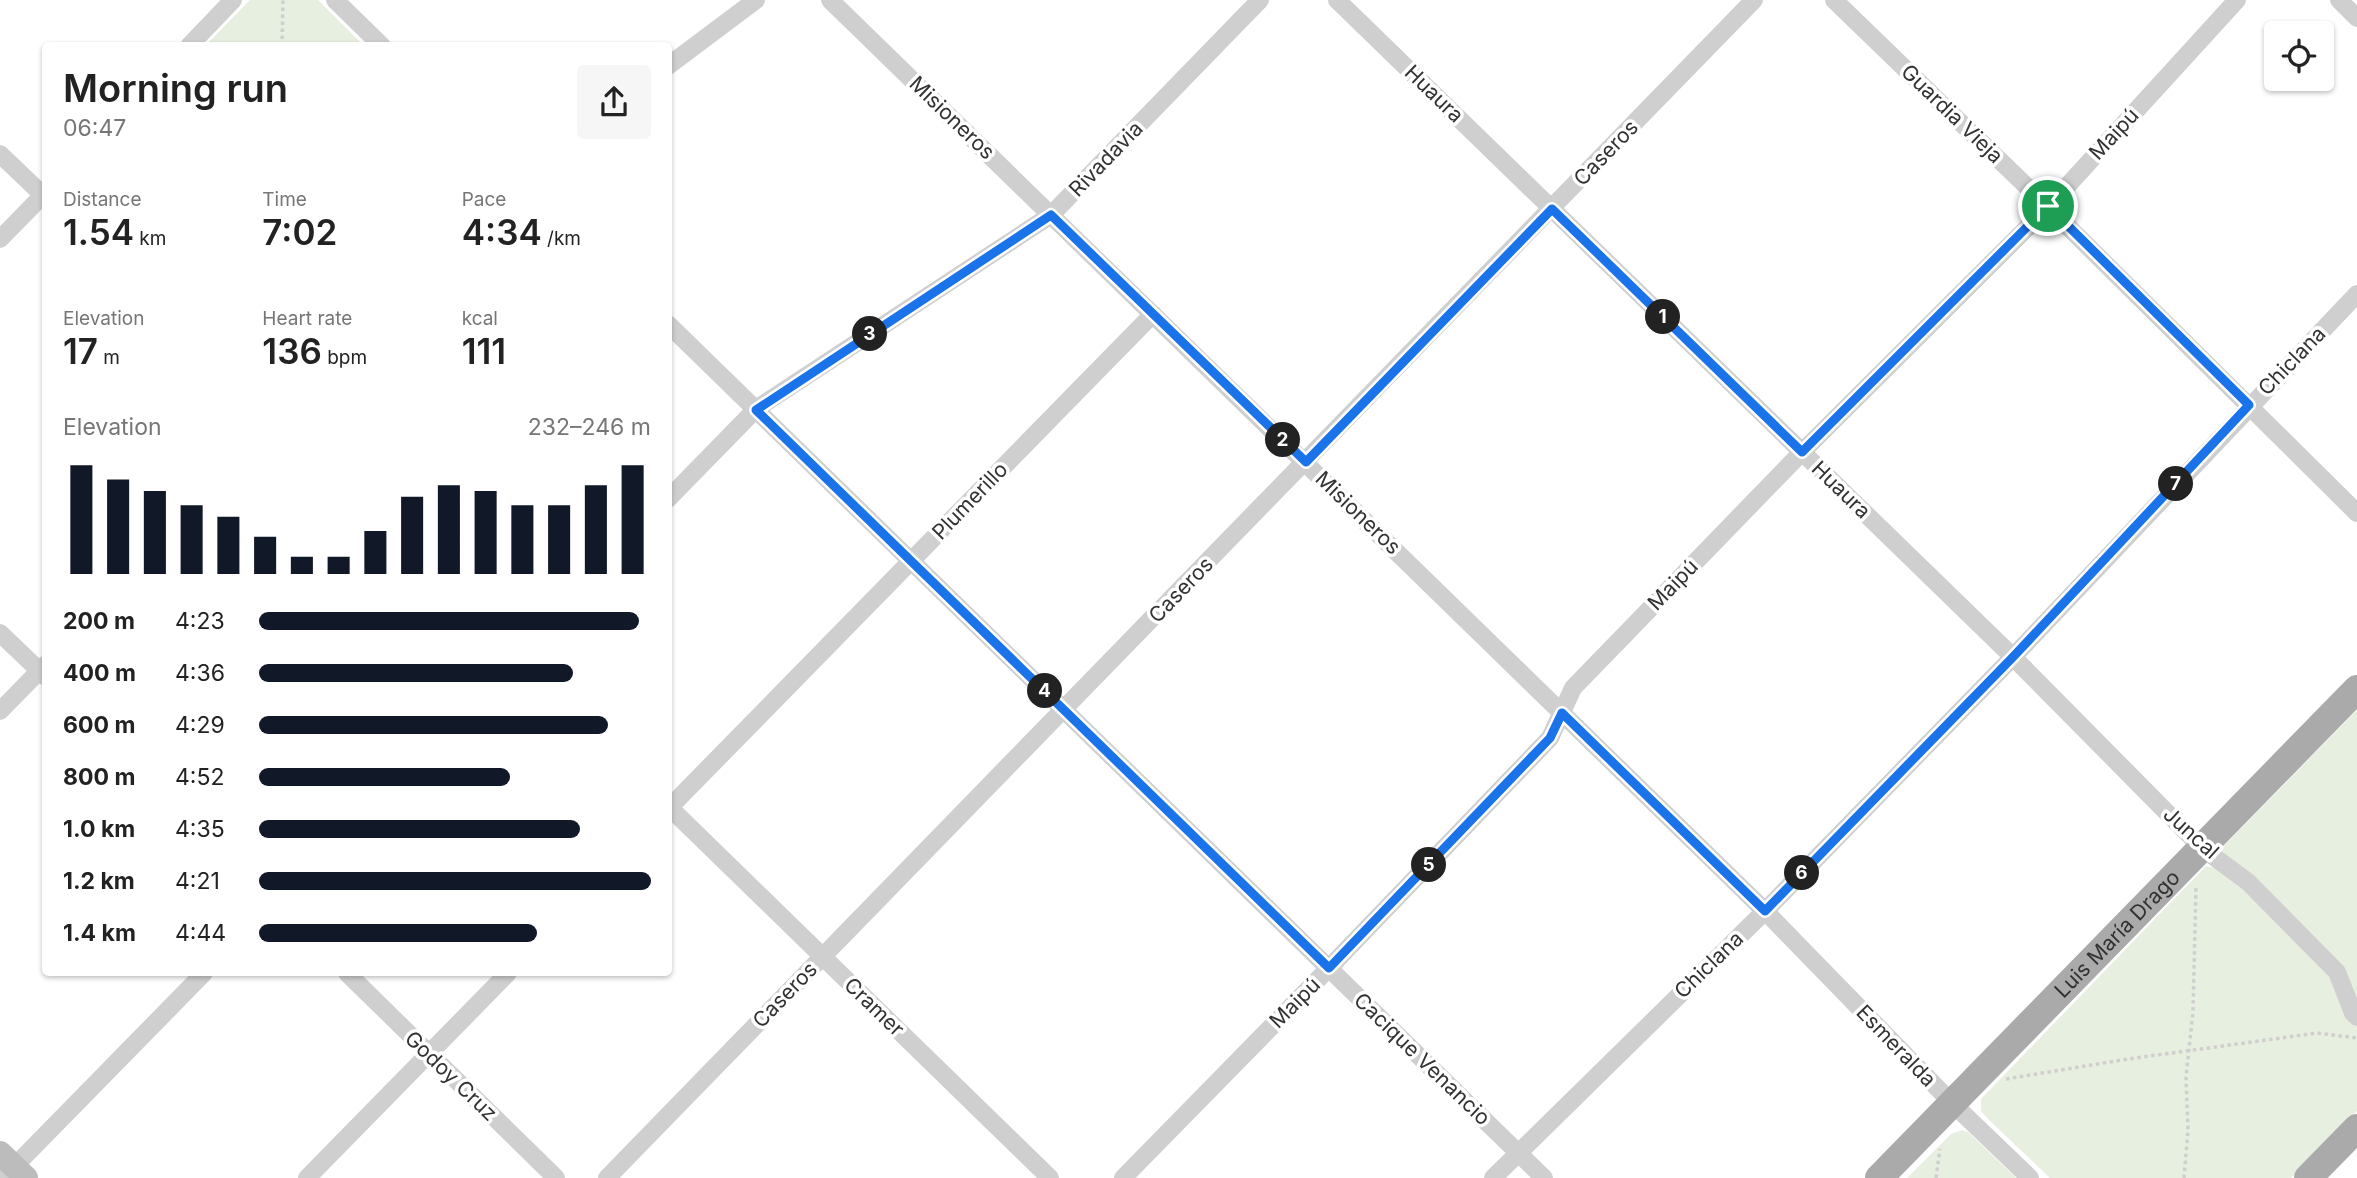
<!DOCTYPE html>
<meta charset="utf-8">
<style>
:root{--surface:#fff;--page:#f6f6f6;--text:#222;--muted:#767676;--accent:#111827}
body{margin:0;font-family:Inter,sans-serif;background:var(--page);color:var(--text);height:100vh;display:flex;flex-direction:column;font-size:26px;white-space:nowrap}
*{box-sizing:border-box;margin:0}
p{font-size:23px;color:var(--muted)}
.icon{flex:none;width:38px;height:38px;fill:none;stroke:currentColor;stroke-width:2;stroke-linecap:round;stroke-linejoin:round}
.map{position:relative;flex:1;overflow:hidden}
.panel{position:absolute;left:42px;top:42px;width:630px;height:934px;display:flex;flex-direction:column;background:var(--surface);border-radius:7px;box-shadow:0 2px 5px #0004}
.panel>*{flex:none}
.buttons{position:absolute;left:2264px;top:21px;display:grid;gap:14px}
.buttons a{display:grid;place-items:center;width:70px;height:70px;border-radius:7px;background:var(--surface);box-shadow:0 2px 5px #0004;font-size:35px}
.pin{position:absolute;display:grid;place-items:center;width:60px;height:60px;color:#fff;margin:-30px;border:4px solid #fff;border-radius:50%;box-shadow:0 2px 7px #0007}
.km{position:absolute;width:35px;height:35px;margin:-18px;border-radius:50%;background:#222;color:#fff;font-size:19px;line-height:35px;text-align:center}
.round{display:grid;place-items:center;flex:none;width:74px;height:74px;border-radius:7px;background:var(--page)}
.head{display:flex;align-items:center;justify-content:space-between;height:119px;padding:0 21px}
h1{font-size:38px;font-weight:600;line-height:52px}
.figures{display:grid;grid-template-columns:repeat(3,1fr);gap:10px;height:119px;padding:7px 21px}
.figures div{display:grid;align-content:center}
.figures b{font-size:35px;font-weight:600}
.figures small{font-size:19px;font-weight:400}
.figures p{font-size:19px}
.chart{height:196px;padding:14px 21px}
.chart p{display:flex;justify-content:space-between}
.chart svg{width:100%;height:126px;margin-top:7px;stroke:var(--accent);stroke-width:6}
ul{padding:0 21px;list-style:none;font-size:23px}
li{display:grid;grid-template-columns:112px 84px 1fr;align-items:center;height:52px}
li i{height:18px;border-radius:9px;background:var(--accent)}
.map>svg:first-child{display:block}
</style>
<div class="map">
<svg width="2357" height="1178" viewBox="0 0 2357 1178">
<rect width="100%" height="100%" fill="#fff"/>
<path fill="#e7efe0" d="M 250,0 L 318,0 L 363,45 L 206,45 Z
M 2357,710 L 2357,1009 L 2347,985 L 2215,855 Z
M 2206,866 L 2220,869 L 2231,875 L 2324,966 L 2357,1022 L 2357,1111 L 2291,1178 L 2050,1178 L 1987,1118 L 1981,1111 L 1981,1099 Z
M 1962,1130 L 1968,1132 L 2016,1178 L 1907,1178 L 1951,1134 Z"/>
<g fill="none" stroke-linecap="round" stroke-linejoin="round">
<path stroke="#cfcfcf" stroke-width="3.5" stroke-dasharray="3.5 3.5" stroke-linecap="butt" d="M 282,46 L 283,0
M 2006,1079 L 2128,1059 L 2317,1033 L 2357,1038
M 1936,1178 L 1940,1149
M 2184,1178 L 2188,1130 L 2186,1077 L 2193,1012 L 2196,887"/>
<path stroke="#cfcfcf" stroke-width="18" d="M 335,0 L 382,46
M 830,0 L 1765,911 L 1952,1103 L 2030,1178
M 1337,0 L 2013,657 L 2202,848 L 2248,882 L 2337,972 L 2353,1013 L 2357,1017
M 1834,0 L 2048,207 L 2357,513
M 2339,0 L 2357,18
M 189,46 L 233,0
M 668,66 L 756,0
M 0,154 L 46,198
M 0,239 L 46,192
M 668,324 L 1544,1178
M 668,499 L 756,409 L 1051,215 L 1260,0
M 0,633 L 46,677
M 0,711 L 46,664
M 668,806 L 1050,1178
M 668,809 L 1153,314
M 347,973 L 556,1178
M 3,1178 L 204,973
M 307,1178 L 508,973
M 607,1178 L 1754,0
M 1123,1178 L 1329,968 L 1550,738 L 1573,688 L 1802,452 L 2048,207 L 2237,0
M 1493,1178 L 1765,911 L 2013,657 L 2357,294"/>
<path stroke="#bcbcbc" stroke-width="24" d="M 0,1153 L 26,1178"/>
<g stroke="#aaa" stroke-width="28">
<path id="s1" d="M 1879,1178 L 2357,689"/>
<path d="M 2308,1178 L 2357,1128"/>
</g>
</g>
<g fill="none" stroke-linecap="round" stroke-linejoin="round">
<g stroke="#fff" stroke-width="14">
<path id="route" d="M 2048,206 L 2249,405 L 2013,657 L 1765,911 L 1562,713 L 1550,738 L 1329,968 L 756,410 L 1051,215 L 1306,462 L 1552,209 L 1802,452 Z"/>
</g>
<use href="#route" stroke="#1a73e8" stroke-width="9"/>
</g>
<g text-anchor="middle" stroke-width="7" stroke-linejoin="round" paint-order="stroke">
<g font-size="21" fill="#323232" stroke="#fff">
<text transform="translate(1434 94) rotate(44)" y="7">Huaura</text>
<text transform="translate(1952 114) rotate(44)" y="7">Guardia Vieja</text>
<text transform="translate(952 118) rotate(44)" y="7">Misioneros</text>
<text transform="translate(2114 134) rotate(-47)" y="7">Maipú</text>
<text transform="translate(1606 153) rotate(-46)" y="7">Caseros</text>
<text transform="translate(1106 159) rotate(-46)" y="7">Rivadavia</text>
<text transform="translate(2292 361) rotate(-46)" y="7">Chiclana</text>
<text transform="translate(1841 490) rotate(44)" y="7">Huaura</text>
<text transform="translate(970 501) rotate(-46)" y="7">Plumerillo</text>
<text transform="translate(1358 513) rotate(44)" y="7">Misioneros</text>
<text transform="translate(1673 585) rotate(-46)" y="7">Maipú</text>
<text transform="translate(1181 590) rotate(-46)" y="7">Caseros</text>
<text transform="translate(2191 833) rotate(42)" y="7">Juncal</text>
<text dy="7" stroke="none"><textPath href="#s1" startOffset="341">Luis María Drago</textPath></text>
<text transform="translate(1709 965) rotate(-44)" y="7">Chiclana</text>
<text transform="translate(785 995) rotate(-46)" y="7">Caseros</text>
<text transform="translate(1295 1003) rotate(-45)" y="7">Maipú</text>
<text transform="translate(874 1007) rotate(44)" y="7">Cramer</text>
<text transform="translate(1896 1046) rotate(46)" y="7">Esmeralda</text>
<text transform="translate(1422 1059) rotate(44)" y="7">Cacique Venancio</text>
<text transform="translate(451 1076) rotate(44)" y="7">Godoy Cruz</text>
</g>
</g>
</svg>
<div class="buttons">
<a><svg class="icon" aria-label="locate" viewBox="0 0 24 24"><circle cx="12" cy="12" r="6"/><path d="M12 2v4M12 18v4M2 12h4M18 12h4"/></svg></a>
</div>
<div class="pin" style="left:2048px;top:206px;background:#1e9e55"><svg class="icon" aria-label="arrive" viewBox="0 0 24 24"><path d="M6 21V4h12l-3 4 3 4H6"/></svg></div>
<b class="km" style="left:1663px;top:317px">1</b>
<b class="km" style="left:1283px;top:440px">2</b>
<b class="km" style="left:870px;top:334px">3</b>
<b class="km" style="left:1045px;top:691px">4</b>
<b class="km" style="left:1429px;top:865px">5</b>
<b class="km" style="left:1802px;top:873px">6</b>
<b class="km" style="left:2176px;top:484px">7</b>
<section class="panel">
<div class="head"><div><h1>Morning run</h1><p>06:47</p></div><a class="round"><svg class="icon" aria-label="share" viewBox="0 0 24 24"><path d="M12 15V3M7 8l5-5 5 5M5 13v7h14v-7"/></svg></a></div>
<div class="figures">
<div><p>Distance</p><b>1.54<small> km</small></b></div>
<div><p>Time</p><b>7:02</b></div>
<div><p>Pace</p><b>4:34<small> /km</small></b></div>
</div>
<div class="figures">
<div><p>Elevation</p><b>17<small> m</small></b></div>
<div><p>Heart rate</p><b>136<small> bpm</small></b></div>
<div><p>kcal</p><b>111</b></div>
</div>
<div class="chart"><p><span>Elevation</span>232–246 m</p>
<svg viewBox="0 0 160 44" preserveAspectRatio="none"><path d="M5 44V6M15 44V11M25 44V15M35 44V20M45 44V24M55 44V31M65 44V38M75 44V38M85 44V29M95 44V17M105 44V13M115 44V15M125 44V20M135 44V20M145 44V13M155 44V6"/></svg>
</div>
<ul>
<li><b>200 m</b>4:23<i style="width:97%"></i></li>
<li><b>400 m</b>4:36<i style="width:80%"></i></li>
<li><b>600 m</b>4:29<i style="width:89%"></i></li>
<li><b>800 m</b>4:52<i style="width:64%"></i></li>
<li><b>1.0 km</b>4:35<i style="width:82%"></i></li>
<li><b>1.2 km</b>4:21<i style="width:100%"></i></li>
<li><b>1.4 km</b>4:44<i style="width:71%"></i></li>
</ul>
</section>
</div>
